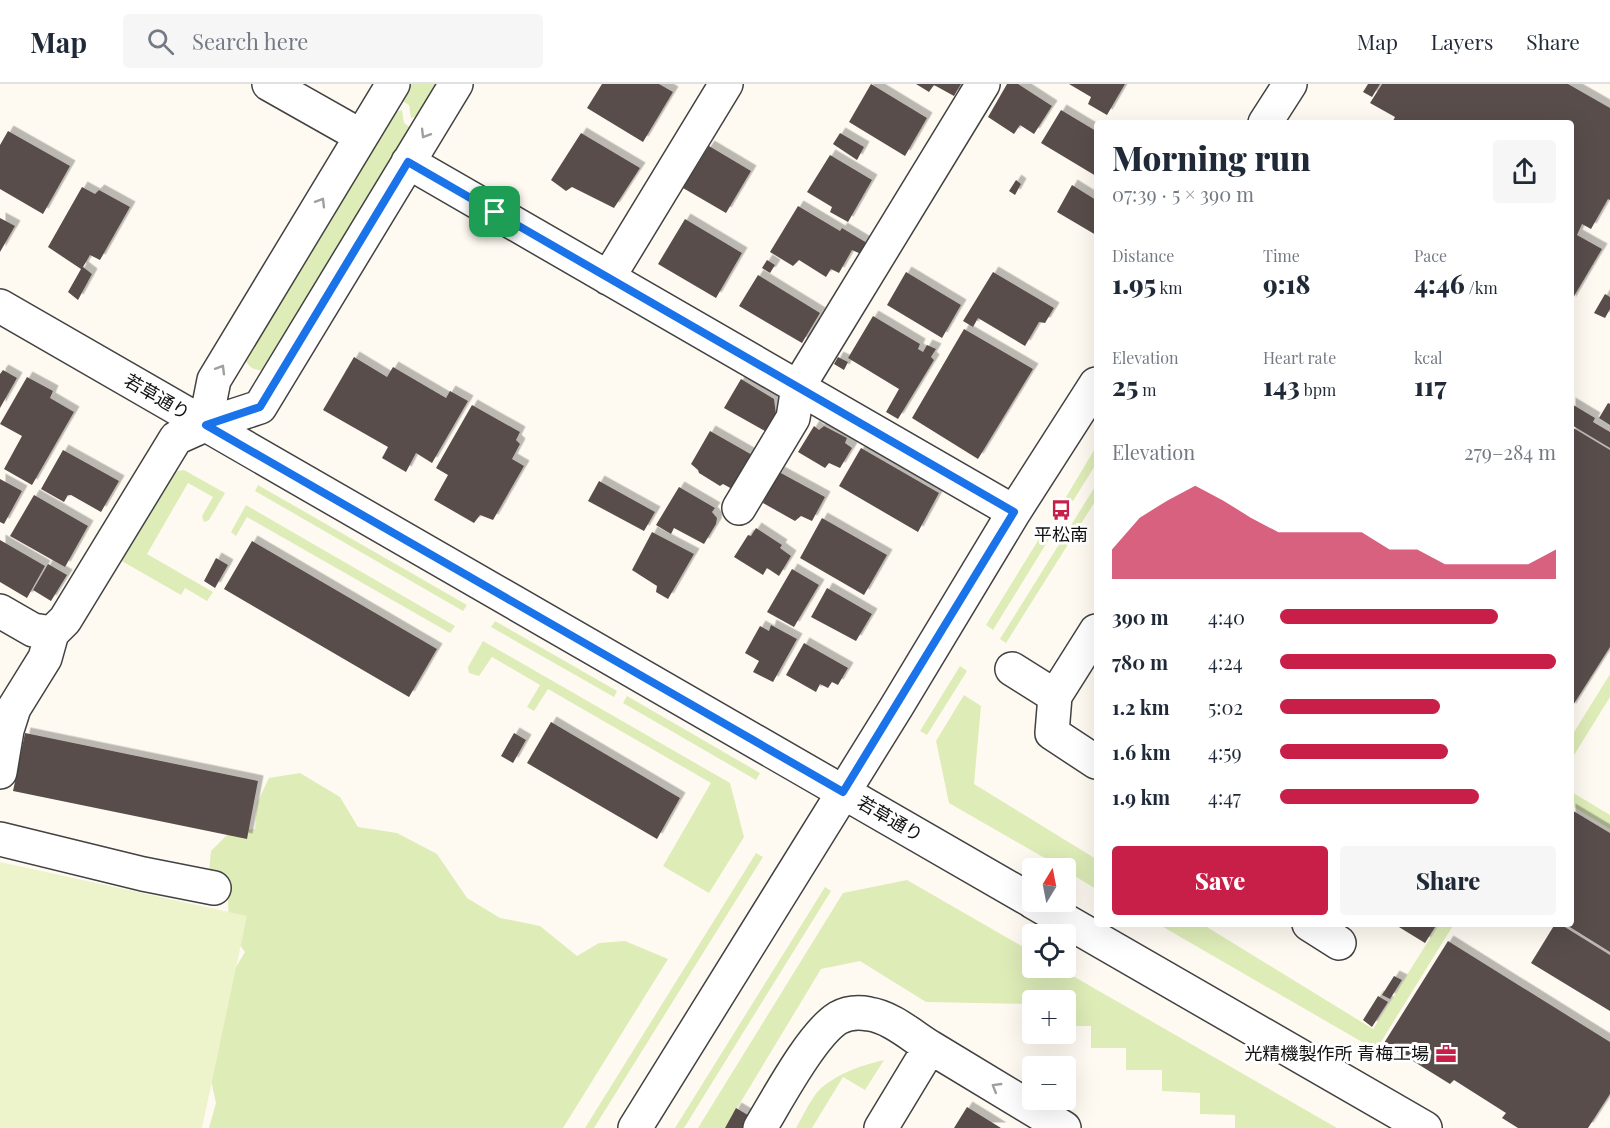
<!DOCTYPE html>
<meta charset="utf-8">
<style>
:root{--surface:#fff;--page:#f6f6f7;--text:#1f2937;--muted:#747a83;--line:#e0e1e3;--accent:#c81f49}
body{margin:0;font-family:"Playfair Display","Noto Sans JP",serif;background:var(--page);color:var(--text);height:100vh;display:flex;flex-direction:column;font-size:22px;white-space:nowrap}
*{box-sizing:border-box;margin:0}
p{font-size:20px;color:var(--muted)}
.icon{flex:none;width:33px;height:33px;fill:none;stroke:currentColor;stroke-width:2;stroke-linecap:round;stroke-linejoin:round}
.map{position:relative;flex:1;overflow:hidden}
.details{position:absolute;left:1094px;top:36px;width:480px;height:807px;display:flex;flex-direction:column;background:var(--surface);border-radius:6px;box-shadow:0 6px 24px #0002}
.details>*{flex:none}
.needle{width:39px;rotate:10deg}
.tools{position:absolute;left:1022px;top:774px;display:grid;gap:12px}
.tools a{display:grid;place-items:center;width:54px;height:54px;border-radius:6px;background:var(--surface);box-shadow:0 6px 24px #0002;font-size:30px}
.pin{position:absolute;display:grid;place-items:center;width:51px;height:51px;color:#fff;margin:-26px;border-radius:12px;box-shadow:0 3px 9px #0006}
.round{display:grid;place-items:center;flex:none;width:63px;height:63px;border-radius:6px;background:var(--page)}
.headline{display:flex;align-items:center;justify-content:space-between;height:102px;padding:0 18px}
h1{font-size:33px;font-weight:800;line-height:45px}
.figures{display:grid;grid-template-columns:repeat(3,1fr);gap:9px;height:102px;padding:6px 18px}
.figures div{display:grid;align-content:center}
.figures b{font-size:26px;font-weight:800}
.figures small{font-size:16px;font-weight:400}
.figures p{font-size:16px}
.chart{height:168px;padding:12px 18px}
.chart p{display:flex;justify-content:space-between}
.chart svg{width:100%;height:108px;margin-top:6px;fill:var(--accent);opacity:.7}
.button{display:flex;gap:12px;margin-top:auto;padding:12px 18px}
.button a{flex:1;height:69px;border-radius:6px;background:var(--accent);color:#fff;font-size:24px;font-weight:800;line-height:69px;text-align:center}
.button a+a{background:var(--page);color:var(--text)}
ul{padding:0 18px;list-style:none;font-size:20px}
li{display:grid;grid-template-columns:96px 72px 1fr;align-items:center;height:45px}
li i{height:15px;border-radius:8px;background:var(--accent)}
header{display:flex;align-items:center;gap:36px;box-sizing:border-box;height:84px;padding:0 30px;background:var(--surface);border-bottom:2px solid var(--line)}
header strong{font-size:28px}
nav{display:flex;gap:33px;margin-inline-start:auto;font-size:21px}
.search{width:420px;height:54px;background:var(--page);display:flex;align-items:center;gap:15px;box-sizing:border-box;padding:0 21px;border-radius:6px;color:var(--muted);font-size:22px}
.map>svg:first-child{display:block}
</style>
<header>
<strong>Map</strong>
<div class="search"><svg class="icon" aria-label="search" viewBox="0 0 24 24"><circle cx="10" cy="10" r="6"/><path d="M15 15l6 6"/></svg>Search here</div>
<nav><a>Map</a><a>Layers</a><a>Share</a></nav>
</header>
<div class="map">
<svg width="1610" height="1044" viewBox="0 0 1610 1044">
<defs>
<filter id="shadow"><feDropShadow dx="5.5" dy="-5.5" stdDeviation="0" flood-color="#0004"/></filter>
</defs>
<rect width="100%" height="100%" fill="#fffaf1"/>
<path fill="#deecb8" d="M 405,0 L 443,0 L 425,30 L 411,34 L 409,21 L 397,14 Z
M 402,26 L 404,39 L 415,47 L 264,286 C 253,287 247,282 244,272 L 388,30 Z
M 1096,363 L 1096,380 L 1073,417 L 1066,413 Z
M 184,386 L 225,409 L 209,436 L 204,438 L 202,432 L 213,413 L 188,399 L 147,470 L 213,508 L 207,517 L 185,504 L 181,511 L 120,476 L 171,388 Z
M 258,401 L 467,521 L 463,527 L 255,407 Z
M 1096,401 L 1096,416 L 1006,559 L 1000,555 Z
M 246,421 L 455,542 L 450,549 L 247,433 L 236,452 L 231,448 Z
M 1047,442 L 1054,447 L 993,546 L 986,541 Z
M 495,537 L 617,607 L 614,613 L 491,543 Z
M 483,557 L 730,699 L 744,753 L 709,809 L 663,782 L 711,699 L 548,605 L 534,627 L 527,623 L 540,601 L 492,573 L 479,592 L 469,589 L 468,583 Z
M 960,582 L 967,587 L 927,651 L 920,647 Z
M 1610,590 L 1610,613 L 1571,676 L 1571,653 Z
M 964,611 L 981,622 L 974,700 L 1096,775 L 1096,805 L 1065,786 L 1065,784 L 1062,784 L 949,719 L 936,657 Z
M 627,612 L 760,689 L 756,696 L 623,619 Z
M 300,689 L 340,713 L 358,743 L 397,749 L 437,770 L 467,814 L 500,834 L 540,842 L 577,872 L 599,859 L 625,857 L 668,875 L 563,1044 L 209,1044 L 216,1019 L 207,978 L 216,916 L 245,868 L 229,846 L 228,816 L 209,789 L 211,767 L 231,747 L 255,745 L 257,719 L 269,694 Z
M 1570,707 L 1610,731 L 1610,745 L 1571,721 Z
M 756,769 L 763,773 L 594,1044 L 585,1044 Z
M 907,796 L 1032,868 L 1032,884 L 1059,884 L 1337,1044 L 1235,1044 L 1235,1031 L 1200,1030 L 1200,1009 L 1162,1007 L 1162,986 L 1126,986 L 1126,964 L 1091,964 L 1091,942 L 1065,942 L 1065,916 L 1032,916 L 1032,920 L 926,918 L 860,877 L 821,885 L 725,1044 L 698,1044 L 843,809 Z
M 825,803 L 831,807 L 684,1044 L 675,1044 Z
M 1158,840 L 1202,840 L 1373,945 L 1439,840 L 1454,840 L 1376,966 Z
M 884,976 L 865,1006 L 843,993 L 812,1044 L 796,1044 C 803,1032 811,1014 821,1004 C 839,989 862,981 884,976 Z"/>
<path fill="#edf3ca" d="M 0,778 L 247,832 L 202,1044 L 0,1044 Z"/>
<path fill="#594d4b" filter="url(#shadow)" d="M 602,0 L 659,0 L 673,8 L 643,58 L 587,24 Z
M 871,0 L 927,34 L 905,72 L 849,38 Z
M 916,0 L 961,0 L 954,12 L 934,1 L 929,8 Z
M 1007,0 L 1018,0 L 1052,22 L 1034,50 L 1020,41 L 1014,50 L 988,33 Z
M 1069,0 L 1125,0 L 1107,31 L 1088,20 L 1091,13 Z
M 1368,0 L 1380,0 L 1372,13 L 1363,8 Z
M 1382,0 L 1568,0 L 1610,24 L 1610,116 L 1608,115 L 1591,145 L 1582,140 L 1577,151 L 1602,165 L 1570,219 L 1570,39 L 1392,39 L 1395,33 L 1370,19 Z
M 1061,26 L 1096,47 L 1096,92 L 1041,59 Z
M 8,47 L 70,82 L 43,130 L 0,105 L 0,61 Z
M 581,49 L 640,84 L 614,124 L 572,103 L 566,107 L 551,96 Z
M 840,49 L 864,63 L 857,76 L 833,60 Z
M 709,62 L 751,87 L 726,129 L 683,104 Z
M 830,71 L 872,96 L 848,138 L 830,128 L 832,123 L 807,108 Z
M 1016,96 L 1021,100 L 1015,111 L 1009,107 Z
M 1072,101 L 1096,116 L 1096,151 L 1057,128 Z
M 82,103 L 95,110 L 99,106 L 130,123 L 100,176 L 90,171 L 83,183 L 92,190 L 78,216 L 68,208 L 81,185 L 48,163 Z
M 798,122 L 840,147 L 842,144 L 867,159 L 861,170 L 852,166 L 839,189 L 831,185 L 826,193 L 799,176 L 793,182 L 770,168 Z
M 0,134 L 15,142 L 0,168 Z
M 685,135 L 742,169 L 716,214 L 658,180 Z
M 767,176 L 775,181 L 770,189 L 762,184 Z
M 906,188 L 961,221 L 942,254 L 887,221 Z
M 993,188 L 1054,224 L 1045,239 L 1039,238 L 1025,262 L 978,234 L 973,243 L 963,237 Z
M 758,191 L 820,229 L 802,259 L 739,222 Z
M 1605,210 L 1610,213 L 1610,225 L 1605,234 L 1594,229 Z
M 873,232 L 920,260 L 918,265 L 923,268 L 927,261 L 936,265 L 931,273 L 934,276 L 898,335 L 886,328 L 899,305 L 848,274 Z
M 964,245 L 1033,285 L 978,375 L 912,334 Z
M 354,273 L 387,293 L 393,283 L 446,314 L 450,307 L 468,317 L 432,379 L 416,369 L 406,388 L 382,374 L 388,363 L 323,326 Z
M 838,273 L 848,278 L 844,286 L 834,280 Z
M 3,286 L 17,294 L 0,324 L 0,290 Z
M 27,293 L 53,307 L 50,314 L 74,328 L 32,401 L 4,385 L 22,352 L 0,340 Z
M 741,295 L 774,315 L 776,331 L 765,347 L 724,324 Z
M 1570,319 L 1595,334 L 1593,338 L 1610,348 L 1610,364 L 1570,340 Z
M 1608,319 L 1610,320 L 1610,341 L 1599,334 Z
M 472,321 L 520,348 L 516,356 L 520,360 L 512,375 L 524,382 L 493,436 L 480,431 L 474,439 L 434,416 L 448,391 L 436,384 Z
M 814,342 L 819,346 L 824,342 L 847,354 L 845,359 L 852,364 L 840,384 L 829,379 L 825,384 L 798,368 Z
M 1570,342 L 1610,366 L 1610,563 L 1570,626 Z
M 710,347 L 754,372 L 734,406 L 723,400 L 720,402 L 699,389 L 698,386 L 691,380 Z
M 861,364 L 939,409 L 918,448 L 839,402 Z
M 63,366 L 119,397 L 101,428 L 71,411 L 68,411 L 64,418 L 41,405 Z
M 779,388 L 825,413 L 812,437 L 801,432 L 795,437 L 763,419 Z
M 0,395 L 22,407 L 4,440 L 0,438 Z
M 599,397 L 655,428 L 644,447 L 588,417 Z
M 679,403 L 715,424 L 712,428 L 717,434 L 716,440 L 704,460 L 674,444 L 671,450 L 656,441 Z
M 34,411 L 88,442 L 65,483 L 10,452 Z
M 822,434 L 887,471 L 864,511 L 800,474 Z
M 756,444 L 782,461 L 780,464 L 791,472 L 779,492 L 767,484 L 763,491 L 734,473 L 748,451 L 751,452 Z
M 652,448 L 694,470 L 668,515 L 656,508 L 657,502 L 632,486 Z
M 0,456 L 45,482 L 27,514 L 0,498 Z
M 252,457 L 437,565 L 409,613 L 224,505 Z
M 216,474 L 228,481 L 215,504 L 204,497 Z
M 48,480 L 67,491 L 51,517 L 33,506 Z
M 792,485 L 819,501 L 794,543 L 767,528 Z
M 827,504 L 872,530 L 856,557 L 811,533 Z
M 771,541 L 797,555 L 773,598 L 753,588 L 759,577 L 745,569 L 760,542 L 769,547 Z
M 804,559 L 848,584 L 838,601 L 832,598 L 828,604 L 820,600 L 816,608 L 786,591 Z
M 551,638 L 680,714 L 657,755 L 527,679 Z
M 25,649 L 258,697 L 247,755 L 13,707 Z
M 514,649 L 526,656 L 513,679 L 501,672 Z
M 1570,725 L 1610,749 L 1610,868 L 1565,840 L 1570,840 Z
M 1394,840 L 1437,840 L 1425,859 Z
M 1555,840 L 1560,840 L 1610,871 L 1610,927 L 1531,879 Z
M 1448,857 L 1610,958 L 1610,1010 L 1588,1044 L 1518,1044 L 1502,1034 L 1506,1029 L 1454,996 L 1450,1000 L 1384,959 Z
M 1394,892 L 1402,896 L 1390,915 L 1382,911 Z
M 1378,912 L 1388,918 L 1372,943 L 1363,936 Z
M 967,1023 L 1001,1044 L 954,1044 Z
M 736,1024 L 763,1040 L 770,1044 L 725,1044 Z"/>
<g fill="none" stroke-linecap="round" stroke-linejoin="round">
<g stroke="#424242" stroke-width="36">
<path id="minor" d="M 269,0 L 361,52
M 1265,39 L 1290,0
M 408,78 L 1014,428
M 608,194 L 726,0
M 0,222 L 1032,817
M 205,341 L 214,296 L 393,0
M 739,424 L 793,334 L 798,303 L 983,0
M 0,527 L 33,546 L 52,549 L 65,536 L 176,354 L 205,341 L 260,323 L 456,0
M 1096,547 L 1055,612 L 1052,649 L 1096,678
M 1012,585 L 1055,612
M 0,688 L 7,646 L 14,624 L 45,574 L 52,549
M 0,755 L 143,790 L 214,804
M 1033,818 L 1425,1044
M 1309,840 L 1339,859
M 635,1044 L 897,622 L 1014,428 L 1096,300
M 760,1044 C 777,1016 812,950 838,934 C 847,929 859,928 869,930 C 891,933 912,952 930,963
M 881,1044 L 930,963 L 1064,1044"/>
</g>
<use href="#minor" stroke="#fff" stroke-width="33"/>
</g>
<defs><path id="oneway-chevron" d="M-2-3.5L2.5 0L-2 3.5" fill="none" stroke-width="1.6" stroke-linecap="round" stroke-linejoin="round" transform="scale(1.5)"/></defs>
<g stroke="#9f9f9f">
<use href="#oneway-chevron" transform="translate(425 50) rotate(121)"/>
<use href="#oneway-chevron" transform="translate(321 118) rotate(-59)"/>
<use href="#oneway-chevron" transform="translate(221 285) rotate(-59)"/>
<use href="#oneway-chevron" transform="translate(996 1003) rotate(-149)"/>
</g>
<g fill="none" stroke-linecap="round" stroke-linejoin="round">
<g stroke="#fff" stroke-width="12">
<path id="route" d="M 408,78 L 1014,428 L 843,708 L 206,341 L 260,323 Z"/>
</g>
<use href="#route" stroke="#1a73e8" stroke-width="8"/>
</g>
<defs>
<g id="bus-bare" transform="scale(1.62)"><path d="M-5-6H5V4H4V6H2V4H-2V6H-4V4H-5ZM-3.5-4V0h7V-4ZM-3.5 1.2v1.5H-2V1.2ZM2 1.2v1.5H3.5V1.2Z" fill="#c81f49" stroke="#fff" stroke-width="2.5" paint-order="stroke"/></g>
<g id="office-bare" transform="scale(1.62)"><path d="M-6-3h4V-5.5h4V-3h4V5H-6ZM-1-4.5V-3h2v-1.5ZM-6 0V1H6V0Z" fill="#c81f49" stroke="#fff" stroke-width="2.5" paint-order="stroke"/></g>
</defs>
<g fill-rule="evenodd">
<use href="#bus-bare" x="1061" y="426"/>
<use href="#office-bare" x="1446" y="970"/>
</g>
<g text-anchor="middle" stroke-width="6" stroke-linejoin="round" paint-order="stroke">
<g font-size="18" fill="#0f0f0f" stroke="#fff">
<text transform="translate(157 313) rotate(30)" y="6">若草通り</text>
<text transform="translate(890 735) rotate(30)" y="6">若草通り</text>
</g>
<g font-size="18" fill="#0f0f0f" stroke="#fff">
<text x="1061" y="457">平松南</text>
<text x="1429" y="976" text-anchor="end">光精機製作所 青梅工場</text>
</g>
</g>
</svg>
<div class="tools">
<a><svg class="needle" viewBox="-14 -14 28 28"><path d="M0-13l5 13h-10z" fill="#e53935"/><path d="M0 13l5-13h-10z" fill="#747a83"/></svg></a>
<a><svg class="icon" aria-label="locate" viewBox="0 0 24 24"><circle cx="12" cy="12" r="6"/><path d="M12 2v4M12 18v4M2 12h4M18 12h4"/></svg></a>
<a>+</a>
<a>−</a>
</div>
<div class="pin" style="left:495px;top:128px;background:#1e9e55"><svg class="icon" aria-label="arrive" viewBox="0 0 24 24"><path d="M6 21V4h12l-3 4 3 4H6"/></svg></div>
<section class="details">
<div class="headline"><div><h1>Morning run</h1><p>07:39 · 5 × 390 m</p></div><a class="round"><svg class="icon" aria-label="share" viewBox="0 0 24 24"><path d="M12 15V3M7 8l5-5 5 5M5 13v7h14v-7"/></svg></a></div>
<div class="figures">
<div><p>Distance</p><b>1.95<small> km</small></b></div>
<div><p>Time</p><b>9:18</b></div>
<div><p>Pace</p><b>4:46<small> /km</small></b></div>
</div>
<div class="figures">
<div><p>Elevation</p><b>25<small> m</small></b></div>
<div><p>Heart rate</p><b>143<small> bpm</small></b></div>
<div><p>kcal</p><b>117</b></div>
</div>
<div class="chart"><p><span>Elevation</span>279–284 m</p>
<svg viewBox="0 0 160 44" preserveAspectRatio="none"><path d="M0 44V32L10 19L20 12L30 6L40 12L50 19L60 25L70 25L80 25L90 25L100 32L110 32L120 38L130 38L140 38L150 38L160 32V44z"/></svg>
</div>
<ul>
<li><b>390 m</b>4:40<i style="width:79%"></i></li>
<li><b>780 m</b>4:24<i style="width:100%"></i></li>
<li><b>1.2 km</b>5:02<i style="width:58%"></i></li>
<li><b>1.6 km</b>4:59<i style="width:61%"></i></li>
<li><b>1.9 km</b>4:47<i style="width:72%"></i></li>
</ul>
<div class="button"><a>Save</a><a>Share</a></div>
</section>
</div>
